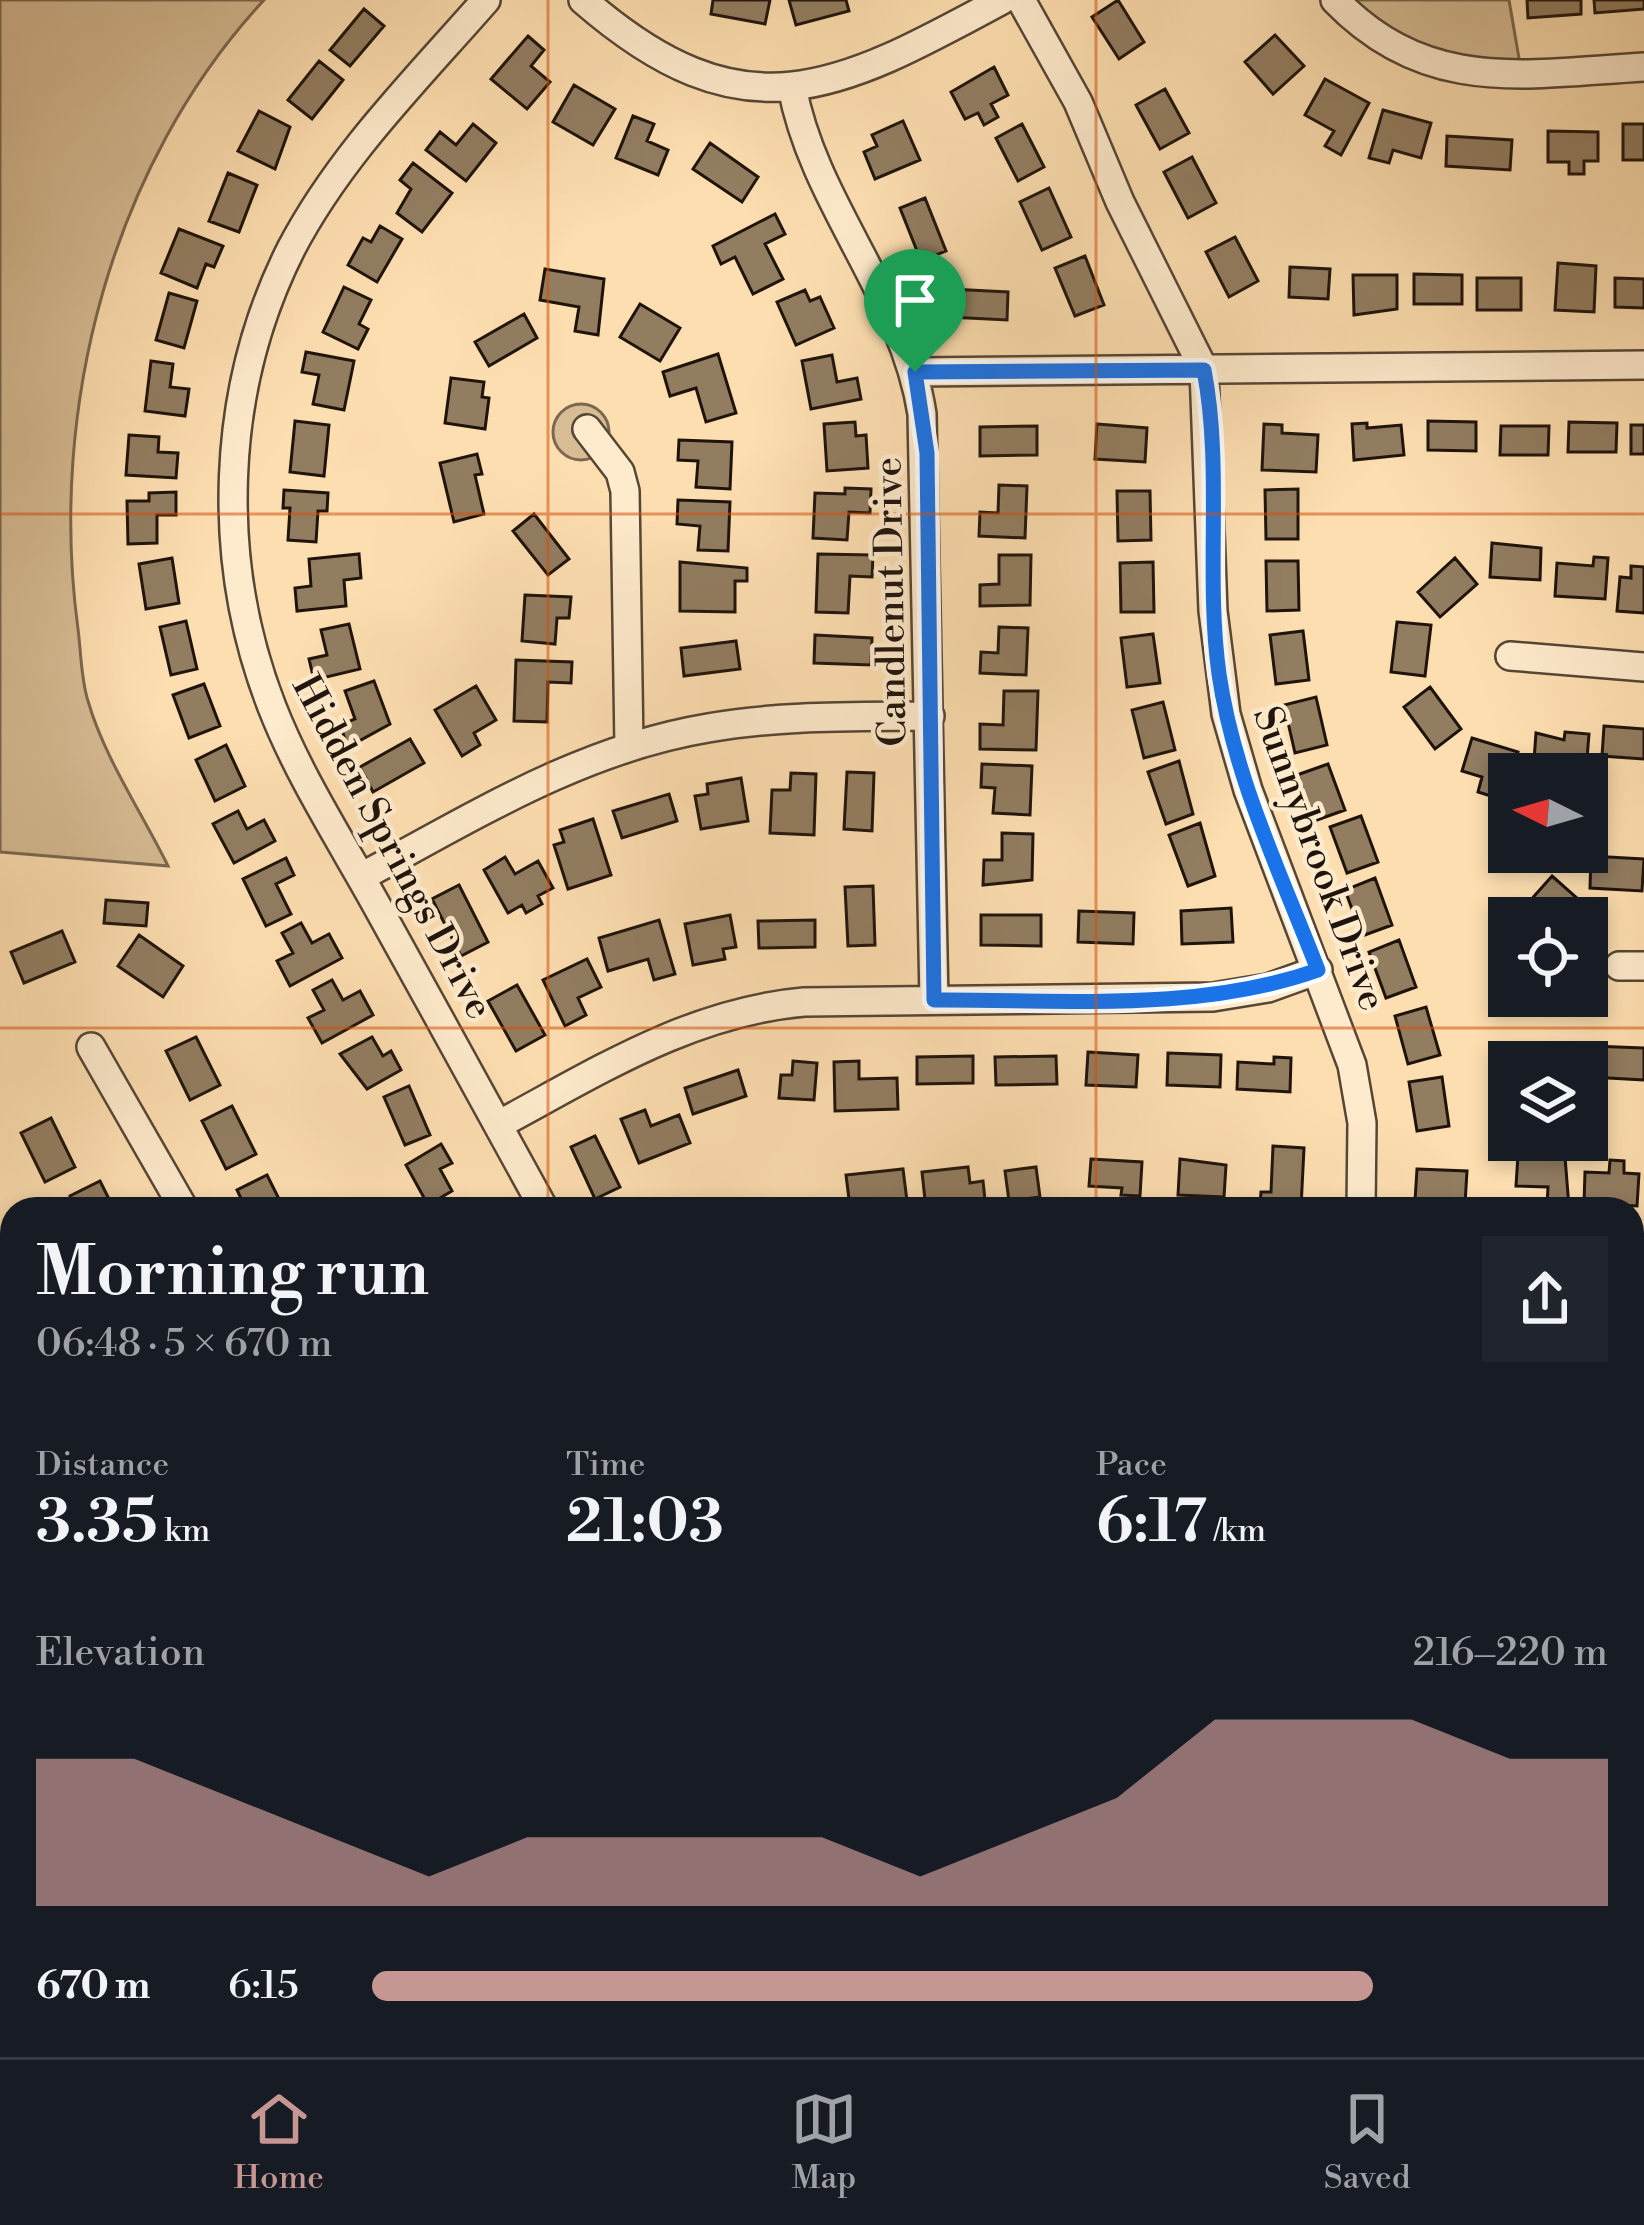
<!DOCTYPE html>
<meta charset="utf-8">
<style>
:root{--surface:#171b24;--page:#20242c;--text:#f1f3f6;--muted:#9ea1a6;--line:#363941;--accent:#c59692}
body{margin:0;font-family:"Libre Bodoni",serif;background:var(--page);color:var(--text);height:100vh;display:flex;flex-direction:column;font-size:45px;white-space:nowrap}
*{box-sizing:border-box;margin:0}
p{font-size:39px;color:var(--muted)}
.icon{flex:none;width:66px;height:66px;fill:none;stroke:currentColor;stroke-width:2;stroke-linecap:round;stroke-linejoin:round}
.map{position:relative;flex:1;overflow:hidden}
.details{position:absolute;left:0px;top:1197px;width:1644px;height:861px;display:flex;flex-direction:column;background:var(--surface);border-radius:36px 36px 0 0;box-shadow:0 6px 18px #0003}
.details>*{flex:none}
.needle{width:78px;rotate:275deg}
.fabs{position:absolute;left:1488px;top:753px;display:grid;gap:24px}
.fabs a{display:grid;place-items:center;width:120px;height:120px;border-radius:0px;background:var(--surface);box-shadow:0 6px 18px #0003;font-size:60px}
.pin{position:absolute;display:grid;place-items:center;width:102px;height:102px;color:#fff;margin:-123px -51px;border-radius:50% 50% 50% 0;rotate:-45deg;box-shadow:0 0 12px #0007}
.pin .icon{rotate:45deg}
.round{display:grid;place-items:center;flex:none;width:126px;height:126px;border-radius:0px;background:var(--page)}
.head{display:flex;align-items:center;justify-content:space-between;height:204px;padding:0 36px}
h1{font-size:66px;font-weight:600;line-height:90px}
.metrics{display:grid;grid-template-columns:repeat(3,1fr);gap:18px;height:204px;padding:12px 36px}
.metrics div{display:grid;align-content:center}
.metrics b{font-size:60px;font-weight:600}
.metrics small{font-size:33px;font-weight:400}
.metrics p{font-size:33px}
.chart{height:336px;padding:24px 36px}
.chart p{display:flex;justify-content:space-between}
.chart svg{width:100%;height:216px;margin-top:12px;fill:var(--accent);opacity:.7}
ul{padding:0 36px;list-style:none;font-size:39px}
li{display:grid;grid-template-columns:192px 144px 1fr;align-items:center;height:90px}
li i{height:30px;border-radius:15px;background:var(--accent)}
.tabs{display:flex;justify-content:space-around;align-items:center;height:168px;border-top:3px solid var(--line);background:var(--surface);font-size:33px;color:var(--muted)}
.tabs a{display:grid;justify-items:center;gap:6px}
.tabs .selected{color:var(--accent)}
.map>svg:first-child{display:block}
</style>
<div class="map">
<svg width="1644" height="2057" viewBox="0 0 1644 2057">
<rect width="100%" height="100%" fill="#fddeb0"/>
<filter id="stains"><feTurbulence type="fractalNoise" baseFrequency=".00167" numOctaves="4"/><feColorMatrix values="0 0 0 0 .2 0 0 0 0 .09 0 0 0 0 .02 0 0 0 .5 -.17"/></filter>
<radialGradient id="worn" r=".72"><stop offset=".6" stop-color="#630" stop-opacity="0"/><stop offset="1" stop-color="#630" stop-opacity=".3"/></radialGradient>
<path fill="#d7bc94" stroke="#7b6850" stroke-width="3" d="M 0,0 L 264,0 C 111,165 48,409 78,629 C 81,652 81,679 88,701 C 104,757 142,813 168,866 L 0,852 Z
M 1343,0 L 1509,0 L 1521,70 L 1429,57 Z
M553 432a28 28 0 1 1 56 0a28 28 0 1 1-56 0Z"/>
<path fill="#927d61" stroke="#1f140c" stroke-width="3" d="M 713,0 L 770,0 L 765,24 L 711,14 Z
M 789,0 L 846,0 L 849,11 L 796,25 Z
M 1118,0 L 1144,42 L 1119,59 L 1092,17 Z
M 1527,0 L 1581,0 L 1581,14 L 1528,18 Z
M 1594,0 L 1644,0 L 1644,9 L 1595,13 Z
M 364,9 L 384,26 L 350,66 L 330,50 Z
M 1275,35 L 1304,66 L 1273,94 L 1245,62 Z
M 528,36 L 544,50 L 531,66 L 550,82 L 527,109 L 491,79 Z
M 319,61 L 343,80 L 312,119 L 288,100 Z
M 994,67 L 1008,95 L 991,104 L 998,117 L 984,125 L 978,113 L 965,119 L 951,92 Z
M 1325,79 L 1369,103 L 1341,155 L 1325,146 L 1334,131 L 1305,115 Z
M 574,85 L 615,109 L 593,145 L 553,122 Z
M 1165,89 L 1189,133 L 1160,149 L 1136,105 Z
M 1383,110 L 1431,123 L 1421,158 L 1393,150 L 1389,163 L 1369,158 Z
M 259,111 L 290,127 L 275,169 L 238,151 Z
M 633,116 L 654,124 L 647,141 L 668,150 L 658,175 L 616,158 Z
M 903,121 L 920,160 L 875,179 L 864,152 L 877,146 L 872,135 Z
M 473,124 L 496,143 L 466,181 L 426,150 L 440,132 L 456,145 Z
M 1022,124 L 1044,167 L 1018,181 L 996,138 Z
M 1623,124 L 1644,124 L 1644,160 L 1623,160 Z
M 1548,131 L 1598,132 L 1598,161 L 1584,161 L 1584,174 L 1569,174 L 1569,162 L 1548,162 Z
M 1447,136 L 1512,140 L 1510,170 L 1446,166 Z
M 710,143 L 758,177 L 742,202 L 693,169 Z
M 1192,157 L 1216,203 L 1188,218 L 1164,172 Z
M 413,163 L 452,193 L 422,232 L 397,213 L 411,189 L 400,180 Z
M 228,173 L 257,185 L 239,232 L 209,221 Z
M 1049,188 L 1071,237 L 1042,250 L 1020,202 Z
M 925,198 L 946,251 L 921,261 L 900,208 Z
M 775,214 L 785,234 L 765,244 L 783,279 L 753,294 L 735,257 L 721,264 L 713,246 Z
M 380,226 L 402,239 L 377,282 L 348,265 L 363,238 L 371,242 Z
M 179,229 L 223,246 L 214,267 L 206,264 L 197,288 L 161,273 Z
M 1235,237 L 1258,281 L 1229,297 L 1206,252 Z
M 1085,256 L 1104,305 L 1075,316 L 1055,268 Z
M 1558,263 L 1596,266 L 1594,312 L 1555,310 Z
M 1290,267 L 1330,269 L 1328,299 L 1289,297 Z
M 545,269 L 604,279 L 598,335 L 575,331 L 579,307 L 540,300 Z
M 1414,274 L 1462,275 L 1462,304 L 1414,304 Z
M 1353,275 L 1397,275 L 1397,309 L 1354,315 Z
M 1477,278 L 1521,278 L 1521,310 L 1477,310 Z
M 1615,278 L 1644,279 L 1644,308 L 1615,307 Z
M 344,287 L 371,300 L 359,324 L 368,329 L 358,349 L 323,332 Z
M 950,289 L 1008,292 L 1007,320 L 949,317 Z
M 805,290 L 810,301 L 820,297 L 834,328 L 796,345 L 777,302 Z
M 169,293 L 197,301 L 184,348 L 156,340 Z
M 640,304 L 680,328 L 660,361 L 620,337 Z
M 524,314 L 537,338 L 489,366 L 475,342 Z
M 306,352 L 354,361 L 344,410 L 313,404 L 319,375 L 302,372 Z
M 718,354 L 736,413 L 706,422 L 696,388 L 670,396 L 663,372 Z
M 832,355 L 837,382 L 857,378 L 861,399 L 811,409 L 802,361 Z
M 151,361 L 173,364 L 170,387 L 189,389 L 185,416 L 145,411 Z
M 451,378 L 484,382 L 482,397 L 489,398 L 485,429 L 445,423 Z
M 295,421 L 329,425 L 324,476 L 290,472 Z
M 1428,421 L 1476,422 L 1476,451 L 1428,450 Z
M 855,422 L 856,436 L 866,435 L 868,468 L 827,471 L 824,424 Z
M 1569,422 L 1617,423 L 1616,452 L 1568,452 Z
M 1367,423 L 1367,428 L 1401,425 L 1404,455 L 1354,460 L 1352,424 Z
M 1097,424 L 1147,428 L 1145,462 L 1095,459 Z
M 1264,424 L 1282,425 L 1282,433 L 1318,435 L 1316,472 L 1262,470 Z
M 1631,425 L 1644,425 L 1644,454 L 1631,454 Z
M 1037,426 L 1037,455 L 980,456 L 980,427 Z
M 1501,426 L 1549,426 L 1548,455 L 1500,455 Z
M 129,435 L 159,437 L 158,452 L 178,453 L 176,478 L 126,475 Z
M 679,440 L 732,442 L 730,489 L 696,487 L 698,461 L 678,460 Z
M 477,454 L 482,474 L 475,475 L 484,514 L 454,522 L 440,463 Z
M 999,485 L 1027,486 L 1025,538 L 979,536 L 980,512 L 998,513 Z
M 845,488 L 871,489 L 870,513 L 849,512 L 847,540 L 813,538 L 815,493 L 845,494 Z
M 1298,489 L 1298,539 L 1266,539 L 1265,490 Z
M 284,490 L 328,493 L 327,511 L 318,511 L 316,542 L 288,540 L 290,508 L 283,508 Z
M 1117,491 L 1150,491 L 1151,540 L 1118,541 Z
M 176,492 L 176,515 L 157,515 L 157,543 L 128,544 L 127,501 L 149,501 L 149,493 Z
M 678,500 L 730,502 L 728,551 L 698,550 L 700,526 L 677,524 Z
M 534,514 L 569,559 L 548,575 L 513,531 Z
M 1492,543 L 1541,548 L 1540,580 L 1490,577 Z
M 359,554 L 361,578 L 344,580 L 346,606 L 297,611 L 295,588 L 311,586 L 309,559 Z
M 818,554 L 873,555 L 872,577 L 850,576 L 848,613 L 816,612 Z
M 999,555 L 1031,555 L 1030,605 L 980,606 L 980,585 L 999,584 Z
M 1594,557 L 1608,558 L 1605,599 L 1555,596 L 1557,563 L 1593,566 Z
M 172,558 L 179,603 L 146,609 L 139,564 Z
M 1455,558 L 1477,584 L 1440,617 L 1418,592 Z
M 1266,561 L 1298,561 L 1299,610 L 1267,611 Z
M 680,562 L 747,568 L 747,581 L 735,581 L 735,612 L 680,611 Z
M 1153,562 L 1154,612 L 1121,612 L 1120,563 Z
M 1631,566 L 1644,567 L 1644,613 L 1617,611 L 1620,577 L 1631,578 Z
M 525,595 L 571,597 L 569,618 L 557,618 L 555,644 L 522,641 Z
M 186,621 L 197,669 L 171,675 L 160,627 Z
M 1397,622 L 1431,625 L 1425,676 L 1391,672 Z
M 349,624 L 360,669 L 314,680 L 309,659 L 327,655 L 321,630 Z
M 999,627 L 1028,628 L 1026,675 L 980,673 L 981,652 L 998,653 Z
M 1303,631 L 1309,680 L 1276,684 L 1270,635 Z
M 1153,634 L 1160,683 L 1127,687 L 1121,638 Z
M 815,635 L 872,638 L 871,665 L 814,663 Z
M 736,641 L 740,669 L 684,676 L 681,648 Z
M 516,660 L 572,662 L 571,683 L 548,682 L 547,722 L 514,721 Z
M 374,681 L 390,724 L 348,747 L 340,725 L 355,719 L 345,691 Z
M 204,684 L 220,726 L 189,738 L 173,695 Z
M 476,686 L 496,720 L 474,733 L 480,745 L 462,756 L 435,710 Z
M 1430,687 L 1461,729 L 1435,749 L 1404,707 Z
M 1004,691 L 1038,691 L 1036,750 L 980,749 L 980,724 L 1003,725 Z
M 1316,697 L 1327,745 L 1295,753 L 1284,705 Z
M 1163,702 L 1175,750 L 1144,758 L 1132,710 Z
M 1604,726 L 1644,729 L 1644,759 L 1602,756 Z
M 1565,732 L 1589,734 L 1586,771 L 1533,774 L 1536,733 L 1564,740 Z
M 1472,738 L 1518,752 L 1504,800 L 1478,792 L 1482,777 L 1462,771 Z
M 410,739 L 424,763 L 373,792 L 360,767 Z
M 226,745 L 245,786 L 215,801 L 196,760 Z
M 1179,761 L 1193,814 L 1166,824 L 1148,772 Z
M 982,764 L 1032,766 L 1030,815 L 993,813 L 995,788 L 981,787 Z
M 1328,764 L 1345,810 L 1314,821 L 1297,775 Z
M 847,772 L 874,773 L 872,831 L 844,829 Z
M 791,773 L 816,774 L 814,835 L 770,833 L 772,790 L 790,790 Z
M 741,778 L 748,821 L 701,829 L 695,796 L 708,794 L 707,784 Z
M 669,794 L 677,821 L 622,838 L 613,811 Z
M 238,811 L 247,829 L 264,820 L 275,841 L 234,863 L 213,824 Z
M 1361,816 L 1378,862 L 1347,873 L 1330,827 Z
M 593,819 L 611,875 L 568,889 L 554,845 L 564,842 L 560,830 Z
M 1200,823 L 1215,876 L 1188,886 L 1169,835 Z
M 1002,833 L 1033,834 L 1032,880 L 983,885 L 984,860 L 1002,860 Z
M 1591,856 L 1644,859 L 1642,891 L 1590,888 Z
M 505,857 L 515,874 L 538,861 L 553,888 L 538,896 L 542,904 L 526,913 L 522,905 L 508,913 L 484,870 Z
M 286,858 L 294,875 L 276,884 L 291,914 L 266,926 L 243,879 Z
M 1552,876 L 1577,898 L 1559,918 L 1525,918 L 1519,913 Z
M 1375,878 L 1392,925 L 1362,936 L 1345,890 Z
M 459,885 L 488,942 L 461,956 L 432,899 Z
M 873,886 L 875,945 L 848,946 L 845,887 Z
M 106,900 L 148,903 L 146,926 L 104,923 Z
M 1231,908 L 1233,942 L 1182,944 L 1181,911 Z
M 1079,911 L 1134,913 L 1133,944 L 1078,942 Z
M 730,915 L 736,947 L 723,949 L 725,959 L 693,965 L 685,924 Z
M 981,915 L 1041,915 L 1041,946 L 981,945 Z
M 659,920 L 675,974 L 654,980 L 648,959 L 608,971 L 599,938 Z
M 815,920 L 815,947 L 759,948 L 758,921 Z
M 301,923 L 312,943 L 329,934 L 342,958 L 290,986 L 277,961 L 293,953 L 282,933 Z
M 62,931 L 75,962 L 24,983 L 11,952 Z
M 139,935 L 183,966 L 163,997 L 118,966 Z
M 1399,940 L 1416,987 L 1386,998 L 1369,952 Z
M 587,959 L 601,987 L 578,998 L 586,1015 L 565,1026 L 543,980 Z
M 332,980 L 343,1000 L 360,991 L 373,1015 L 322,1043 L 308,1018 L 324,1010 L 313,990 Z
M 517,985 L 545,1035 L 516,1051 L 488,1001 Z
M 1426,1007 L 1440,1055 L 1408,1064 L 1395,1016 Z
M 196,1037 L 220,1085 L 190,1100 L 166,1051 Z
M 372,1037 L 383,1056 L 391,1051 L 401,1070 L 367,1089 L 340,1054 Z
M 1592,1046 L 1644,1048 L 1644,1080 L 1591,1077 Z
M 1088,1052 L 1138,1055 L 1136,1087 L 1086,1085 Z
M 1168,1053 L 1221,1055 L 1220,1087 L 1167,1085 Z
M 973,1056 L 973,1083 L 917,1084 L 917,1057 Z
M 1056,1056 L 1057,1084 L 996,1085 L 995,1057 Z
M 1274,1057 L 1291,1058 L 1290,1092 L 1237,1089 L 1238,1062 L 1274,1064 Z
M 793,1061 L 817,1063 L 814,1100 L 779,1098 L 781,1075 L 792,1075 Z
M 859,1061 L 859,1079 L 897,1078 L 898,1109 L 835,1111 L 834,1062 Z
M 738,1070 L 746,1096 L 693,1114 L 685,1088 Z
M 1442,1077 L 1449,1126 L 1417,1131 L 1409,1082 Z
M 409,1086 L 430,1135 L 405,1145 L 384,1097 Z
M 232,1106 L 256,1154 L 226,1169 L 202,1121 Z
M 645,1110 L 651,1126 L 679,1115 L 690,1143 L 639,1163 L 621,1119 Z
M 51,1118 L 75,1167 L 45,1182 L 21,1133 Z
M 595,1136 L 620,1187 L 595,1199 L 571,1147 Z
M 441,1144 L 452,1163 L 440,1169 L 452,1191 L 428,1205 L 406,1165 Z
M 1273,1146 L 1304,1148 L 1301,1208 L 1260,1205 L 1261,1192 L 1271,1192 Z
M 1518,1155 L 1565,1157 L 1569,1207 L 1547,1206 L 1548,1187 L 1516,1186 Z
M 1091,1159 L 1142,1162 L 1140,1196 L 1121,1195 L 1122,1188 L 1089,1186 Z
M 1180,1159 L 1226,1165 L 1224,1197 L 1178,1195 Z
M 1610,1160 L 1624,1161 L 1624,1173 L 1639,1174 L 1637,1206 L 1584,1203 L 1585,1172 L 1609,1173 Z
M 968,1167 L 970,1183 L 983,1181 L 986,1209 L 926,1209 L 922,1172 Z
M 1036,1167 L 1040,1197 L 1009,1201 L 1005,1171 Z
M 903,1169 L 908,1209 L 885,1209 L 885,1203 L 850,1207 L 846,1175 Z
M 1417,1169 L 1467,1171 L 1465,1204 L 1415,1201 Z
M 267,1175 L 284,1209 L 246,1209 L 237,1190 Z
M 100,1181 L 114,1209 L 76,1209 L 70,1196 Z
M 1644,1793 L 1644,1828 L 1632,1830 L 1632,1794 Z
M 0,1800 L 12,1801 L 12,1847 L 0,1847 Z
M 12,1897 L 12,1946 L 9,1947 L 0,1923 L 0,1901 Z
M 1632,1984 L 1644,1988 L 1644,2027 L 1632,2024 Z
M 196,2046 L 236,2046 L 236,2057 L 196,2057 Z
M 776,2046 L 813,2046 L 817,2048 L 812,2057 L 770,2057 Z"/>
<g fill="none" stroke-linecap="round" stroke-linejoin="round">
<g stroke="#564635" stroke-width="32">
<path id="minor" d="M 486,0 C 417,79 340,155 291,249 C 220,390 215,561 272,707 C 300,779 345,847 382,915 C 436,1013 491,1111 544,1209
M 583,0 C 744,140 836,90 1002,0
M 1021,0 L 1078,102 L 1120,202 L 1204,370 L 1213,611 L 1226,714 L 1248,790 L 1352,1065 L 1362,1123 L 1361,1209
M 1335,0 C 1427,95 1524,74 1644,67
M 792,87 C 814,205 904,295 922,414 L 934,1000
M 915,372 L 1644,365
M 587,429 L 620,472 L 625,491 L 629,747
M 1510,656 L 1644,667
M 361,877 C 473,817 581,749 708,728 C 781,715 856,717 930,716
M 1619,966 L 1644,966
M 91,1047 L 184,1209
M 498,1125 C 597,1072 690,1012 804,1002 L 1213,997 L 1268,988 L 1318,970
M 1632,1274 L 1644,1274
M 0,1720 L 12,1714
M 294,2048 L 601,2049 L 648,2057
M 1067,2057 L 1067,2046
M 1359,2057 L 1359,2046"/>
</g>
<use href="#minor" stroke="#feeacc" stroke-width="27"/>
</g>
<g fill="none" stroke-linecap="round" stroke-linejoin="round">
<g stroke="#fff" stroke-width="24">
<path id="route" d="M 1204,370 C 1223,469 1205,574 1219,674 C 1234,777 1281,874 1318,970 C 1197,1013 1061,999 934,1000 L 927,453 L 915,372 Z"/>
</g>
<use href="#route" stroke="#1a73e8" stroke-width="15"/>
</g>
<path fill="none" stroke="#d4520c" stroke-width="3" stroke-opacity="0.55" d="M 548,0 L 548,1209M 1096,0 L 1096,1209M 0,514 L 1644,514M 0,1028 L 1644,1028M 0,1543 L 12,1543M 1632,1543 L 1644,1543M 548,2046 L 548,2057M 1096,2046 L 1096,2057"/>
<g text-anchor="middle" stroke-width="9" stroke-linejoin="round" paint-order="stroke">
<g font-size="39" fill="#1f140c" stroke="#feeacc">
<text transform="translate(889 602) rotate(-91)" y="14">Candlenut Drive</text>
<text transform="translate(394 846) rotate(62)" y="14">Hidden Springs Drive</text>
<text transform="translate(1321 858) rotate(70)" y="14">Sunnybrook Drive</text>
</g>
</g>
<rect width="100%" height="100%" filter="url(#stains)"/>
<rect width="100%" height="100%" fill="url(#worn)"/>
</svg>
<div class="fabs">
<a><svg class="needle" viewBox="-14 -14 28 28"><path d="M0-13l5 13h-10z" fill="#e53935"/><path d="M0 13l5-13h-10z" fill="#9ea1a6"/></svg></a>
<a><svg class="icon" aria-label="locate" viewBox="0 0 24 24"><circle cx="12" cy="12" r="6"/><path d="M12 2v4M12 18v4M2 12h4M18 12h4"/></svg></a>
<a><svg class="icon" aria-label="layers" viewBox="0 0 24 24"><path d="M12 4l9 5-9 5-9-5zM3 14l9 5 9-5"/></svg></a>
</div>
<div class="pin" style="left:915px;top:372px;background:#1e9e55"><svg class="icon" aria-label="arrive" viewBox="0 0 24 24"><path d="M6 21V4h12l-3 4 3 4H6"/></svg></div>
<section class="details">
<div class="head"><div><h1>Morning run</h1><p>06:48 · 5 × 670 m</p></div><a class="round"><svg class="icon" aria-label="share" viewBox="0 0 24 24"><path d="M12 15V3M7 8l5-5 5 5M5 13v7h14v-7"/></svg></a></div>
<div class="metrics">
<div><p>Distance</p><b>3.35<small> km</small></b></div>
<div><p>Time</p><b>21:03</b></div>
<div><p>Pace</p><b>6:17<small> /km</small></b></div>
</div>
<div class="chart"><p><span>Elevation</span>216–220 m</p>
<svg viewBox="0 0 160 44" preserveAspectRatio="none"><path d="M0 44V14L10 14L20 22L30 30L40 38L50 30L60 30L70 30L80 30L90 38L100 30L110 22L120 6L130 6L140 6L150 14L160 14V44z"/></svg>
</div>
<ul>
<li><b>670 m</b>6:15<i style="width:81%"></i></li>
</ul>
</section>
</div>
<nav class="tabs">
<a class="selected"><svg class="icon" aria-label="home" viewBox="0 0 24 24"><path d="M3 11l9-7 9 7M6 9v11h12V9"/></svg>Home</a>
<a><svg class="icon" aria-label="map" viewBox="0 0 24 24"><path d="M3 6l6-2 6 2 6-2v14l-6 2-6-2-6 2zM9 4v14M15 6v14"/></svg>Map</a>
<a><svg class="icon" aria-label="saved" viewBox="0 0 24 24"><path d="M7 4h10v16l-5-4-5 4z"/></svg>Saved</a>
</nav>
